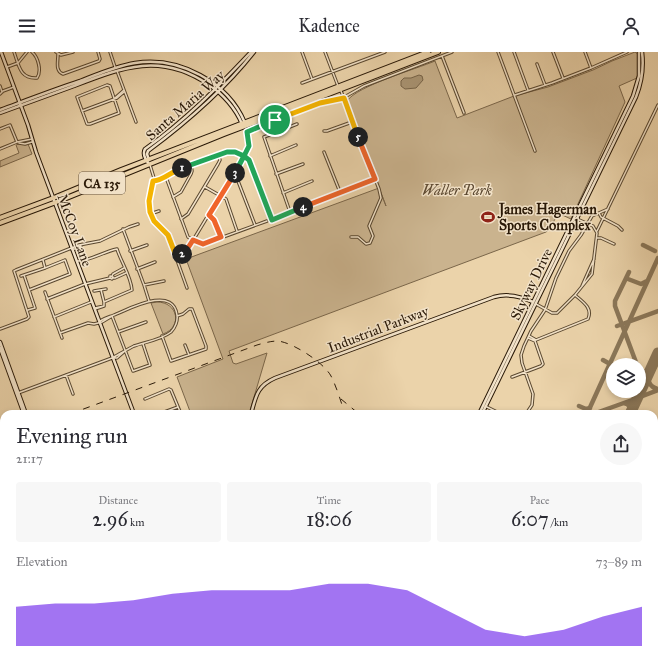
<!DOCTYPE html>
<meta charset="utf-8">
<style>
:root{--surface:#fff;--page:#f7f7f7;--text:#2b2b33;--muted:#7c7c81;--accent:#7c3aed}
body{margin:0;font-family:"IM FELL Great Primer",serif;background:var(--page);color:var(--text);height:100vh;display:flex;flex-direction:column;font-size:15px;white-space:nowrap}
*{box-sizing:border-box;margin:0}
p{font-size:13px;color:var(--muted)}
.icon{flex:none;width:22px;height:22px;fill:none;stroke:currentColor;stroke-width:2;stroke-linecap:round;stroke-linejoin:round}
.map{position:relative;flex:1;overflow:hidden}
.side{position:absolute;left:0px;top:358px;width:658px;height:256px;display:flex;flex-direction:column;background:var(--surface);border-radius:12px 12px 0 0;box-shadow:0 2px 6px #0003}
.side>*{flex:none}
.buttons{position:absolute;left:606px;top:306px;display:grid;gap:8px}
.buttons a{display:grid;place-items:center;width:40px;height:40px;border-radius:50%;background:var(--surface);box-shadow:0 2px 6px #0003;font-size:20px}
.pin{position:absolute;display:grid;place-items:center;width:34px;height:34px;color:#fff;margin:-17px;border:2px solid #fff;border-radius:50%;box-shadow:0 1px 4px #0007}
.km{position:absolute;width:20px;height:20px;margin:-10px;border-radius:50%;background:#222;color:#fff;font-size:11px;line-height:20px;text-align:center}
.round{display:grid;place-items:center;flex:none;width:42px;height:42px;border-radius:21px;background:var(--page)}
.headline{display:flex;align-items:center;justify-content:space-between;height:68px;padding:0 16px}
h1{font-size:22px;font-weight:600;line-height:30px}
.stats{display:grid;grid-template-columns:repeat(3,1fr);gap:6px;height:68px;padding:4px 16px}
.stats div{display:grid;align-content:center;border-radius:4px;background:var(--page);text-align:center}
.stats b{font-size:20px;font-weight:600}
.stats small{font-size:11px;font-weight:400}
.stats p{font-size:11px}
.chart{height:112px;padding:8px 16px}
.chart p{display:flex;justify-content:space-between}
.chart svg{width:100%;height:72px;margin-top:4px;fill:var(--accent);opacity:.7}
header{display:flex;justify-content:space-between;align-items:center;height:52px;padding:0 16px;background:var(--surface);font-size:18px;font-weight:600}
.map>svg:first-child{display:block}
</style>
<header><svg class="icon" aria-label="menu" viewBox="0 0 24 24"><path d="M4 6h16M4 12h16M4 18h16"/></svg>Kadence<svg class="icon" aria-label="person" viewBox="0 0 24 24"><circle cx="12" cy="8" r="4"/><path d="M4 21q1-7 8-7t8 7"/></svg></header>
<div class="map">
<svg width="658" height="614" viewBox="0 0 658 614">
<rect width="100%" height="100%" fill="#ebd3aa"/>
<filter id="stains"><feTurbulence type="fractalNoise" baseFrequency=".005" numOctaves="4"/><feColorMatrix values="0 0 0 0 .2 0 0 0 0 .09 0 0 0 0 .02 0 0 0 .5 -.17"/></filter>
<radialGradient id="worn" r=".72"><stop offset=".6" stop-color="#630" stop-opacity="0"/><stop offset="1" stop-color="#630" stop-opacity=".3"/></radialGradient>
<path fill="#cab38e" stroke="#7a664a" d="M 635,0 L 638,2 L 639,14 L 637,26 L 619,34 L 625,50 L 571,167 L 560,162 C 553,166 553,176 546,180 L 229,299 L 233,311 L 236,312 L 267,301 L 249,362 L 191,362 L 177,325 L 223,307 L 186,207 L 379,136 L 386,154 L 347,49 C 357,34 416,17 435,9 L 457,66 L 514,44 L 548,35 L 593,18 L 612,9 Z
M 19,92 L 28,92 L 32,102 L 0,115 L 0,109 L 19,101 L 16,93 Z
M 157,250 C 178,250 183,275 163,282 L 151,251 Z"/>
<path fill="#a99473" stroke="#766348" d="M 419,23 L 422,24 L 423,28 L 416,36 L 405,37 L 401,34 L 401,29 L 404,26 L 411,26 Z"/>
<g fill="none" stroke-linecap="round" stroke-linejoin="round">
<path stroke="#8a7658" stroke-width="4.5" d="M 643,193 L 655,199
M 629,220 L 615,249 L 615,254 L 637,313
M 628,227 L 641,232 L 647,229
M 617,274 L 658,259
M 603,308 L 610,312
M 639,317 C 645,323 649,319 653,313
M 639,318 L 643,330 L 642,336
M 649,320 C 647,328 649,335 658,337
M 624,351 L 627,352 L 630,355 L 630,362
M 635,351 L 640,345 L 658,338
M 579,354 L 586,357 L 590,356
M 587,362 L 658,206
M 593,362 L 635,347 L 640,342
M 654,383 L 658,374
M 654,564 L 658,565
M 466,610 L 467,614
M 473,614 L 475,610"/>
<path stroke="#8a7658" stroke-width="11" d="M 630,362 L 658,301
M 654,523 L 658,524
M 516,614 L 518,610"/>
<g stroke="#5a4830" stroke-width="3.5">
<path id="street" d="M 14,0 C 19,14 20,27 37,26 C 42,19 38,5 32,0
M 56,0 L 61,3 L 73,0
M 110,0 L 115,15
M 302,0 L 312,27
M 325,0 L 338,34
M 498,0 L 535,99
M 514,0 L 528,38
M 553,0 L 563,26
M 585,0 L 591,16
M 58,2 C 58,10 55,19 63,22 L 99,9 L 100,7 L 98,0
M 442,4 L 464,61
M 537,12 L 545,33
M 7,15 L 18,11 L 27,0
M 117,19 L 136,70
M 302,31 L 385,0
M 107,33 L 110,34 L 119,61 L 90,72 L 87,72 L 77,45 Z
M 0,34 L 2,40
M 341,39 L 379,137 L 381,146 L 369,174 L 373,184 L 370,191 L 366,192 L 358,185 L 351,185
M 0,42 L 3,39 L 14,35
M 515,43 L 552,31 L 591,16 L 627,0
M 115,46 L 124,38
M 82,59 L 117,46 L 124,40
M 275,68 L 279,79
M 0,77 L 10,73 L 17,90
M 324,79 L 327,79 L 352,70
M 19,91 L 25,92 L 32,90
M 0,97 L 17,90 L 32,87
M 324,100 L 340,140
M 270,104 L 296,93
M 150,113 L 154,126 L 149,149 L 150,160 L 154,169 L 168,183 L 187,236
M 276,122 L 303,112
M 165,125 L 167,128 L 188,185 L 198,191 L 204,192 L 267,169
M 233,125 L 238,129 L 255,173
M 153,129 C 162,129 166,123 172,120 C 181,115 219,100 228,99 C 236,99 246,104 250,109 L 272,167
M 205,135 L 226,147 L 237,179
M 283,141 L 312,129
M 173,145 L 181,140 L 191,122 L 192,119 L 191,113
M 290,160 L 264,85 L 297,72
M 599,161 L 601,165 L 618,174 L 622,178
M 150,162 L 159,159
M 209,163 L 214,168 L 221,185
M 181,167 L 188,162 L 218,112 L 220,108 L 218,102
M 270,168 L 375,127
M 123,177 L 144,233 L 149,249
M 597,179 L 658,53
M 597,186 L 601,186 L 614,192
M 72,197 L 75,197 L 81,194
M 130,199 L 147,193
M 176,204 L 184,200 L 189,195 L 244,104 L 249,94 L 247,81 L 249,78 L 320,51 L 341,47 L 364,34 L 452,0
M 78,209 C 92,208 103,200 117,197 C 121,210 131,224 132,238 L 104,250 L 104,254
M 137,217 L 155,210
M 24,223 L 35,256 L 28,258
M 21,224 L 45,216 L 43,208
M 110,224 L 113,225 L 112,227 L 110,226 Z
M 112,224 L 113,222 L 124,216
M 113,226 L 115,226 L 126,221
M 144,233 L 164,229
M 582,234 L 594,207
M 29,238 L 70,222 L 65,208 L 45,216
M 101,238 L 104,250
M 94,239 L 106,237
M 45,240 L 62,286
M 47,247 L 85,232 L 110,226
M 536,252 L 552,261 L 557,261 L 575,243 L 592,222 L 597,181 L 593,174 L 577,167
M 95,256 L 104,254
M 95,257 L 104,254
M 112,264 L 133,319 L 150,313 L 143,292
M 54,265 L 91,250
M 0,277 L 27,267 L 29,265 L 15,222 L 14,219 L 16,218 L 79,193 L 100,189 L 129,175 L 138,172
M 118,280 L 146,270
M 60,281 L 88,271 L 94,272 L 102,270 L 112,264
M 162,284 L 171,309 L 206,297 L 206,294 L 192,257 L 189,257 L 183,262 L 177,264
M 529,284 L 536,288
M 536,288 L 588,267 C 593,256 583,250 575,243
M 185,293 L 189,303
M 114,306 L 117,306 L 125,299
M 66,323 L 73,342
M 512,325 L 541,314 L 543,312 L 535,289 L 528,286
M 18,341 L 112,306 C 120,302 126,298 134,294 C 145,290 161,288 171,280 C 175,276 178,269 177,263 C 173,233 129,257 114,263 C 109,265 105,266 100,269
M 145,347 L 169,337 L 171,338 L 181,362
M 485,354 L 501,362
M 159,362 L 178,355
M 526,362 L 532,353 L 533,342 L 522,311 L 521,303 L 524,294 L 531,279 L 545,258 L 556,226 L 569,199 L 581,183 L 592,164 L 608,157
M 0,423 L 4,421
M 0,497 L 4,497
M 0,505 L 4,515
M 0,583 L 4,595
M 9,610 L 11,614
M 176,610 L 178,614
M 216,614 L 224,610"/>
</g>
<g stroke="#2a1907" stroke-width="4.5">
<path id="secondary" d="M 1,0 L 28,73 L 36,100 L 134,362
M 0,58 C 27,48 53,38 80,29 C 98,22 116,14 135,11 C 179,4 228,30 245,71
M 0,61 C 25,52 49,43 74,34 C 123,15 161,0 209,33 C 223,42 236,57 242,72
M 149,108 L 147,102 L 148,99 C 187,70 224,38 254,0
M 149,112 C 145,107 142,102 145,97 C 185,69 218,35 251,0
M 0,290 L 26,362
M 0,296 L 24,362
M 251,362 C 256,344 257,334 275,326 L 494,245 C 508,241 520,244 533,250
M 479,362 L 633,44 L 639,24 L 639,0
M 482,362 L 636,45 C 642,30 644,16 642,0
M 0,599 L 4,597
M 113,610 L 114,614
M 116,610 L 117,614
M 230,610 L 234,614
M 324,610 L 325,614"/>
</g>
<g stroke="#2a1907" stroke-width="6">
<path id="highway" d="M 0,166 L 56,145 L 121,118 L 428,0
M 0,171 L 59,149 L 224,82 L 438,0"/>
</g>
<use href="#street" stroke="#f2e2c8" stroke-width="1.5"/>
<use href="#secondary" stroke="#f2e2c8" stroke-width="2.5"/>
<use href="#highway" stroke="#ebd3aa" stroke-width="4"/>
<path stroke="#2a1907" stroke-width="1" stroke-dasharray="7 7" stroke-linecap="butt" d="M 341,347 L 359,362
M 70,362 L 257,293 C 264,291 271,289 278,289 C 294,291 324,311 331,324 C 337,336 341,350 345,362
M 0,385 L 4,383"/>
</g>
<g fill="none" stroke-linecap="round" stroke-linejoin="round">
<g stroke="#fff" stroke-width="8">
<path id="split-1" d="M 182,116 L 227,100 L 235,100 L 244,104 L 249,94 L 247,80 L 275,68"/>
</g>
<g stroke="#fff" stroke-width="8">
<path id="split-2" d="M 182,202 L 176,204 L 168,183 L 154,169 L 150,160 L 149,149 L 153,129 C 163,129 172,119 182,116"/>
</g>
<g stroke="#fff" stroke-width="8">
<path id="split-3" d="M 182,202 L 186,199 L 193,188 L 203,192 L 221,185 L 214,168 L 209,163 L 235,121"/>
</g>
<g stroke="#fff" stroke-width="8">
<path id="split-4" d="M 235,121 L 244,104 L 249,108 L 272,168 L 303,155"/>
</g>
<g stroke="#fff" stroke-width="8">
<path id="split-5" d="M 303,155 L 375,127 L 358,85"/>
</g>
<g stroke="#fff" stroke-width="8">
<path id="split-6" d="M 275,68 L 320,51 L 344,46 L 358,85"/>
</g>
<use href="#split-1" stroke="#22a559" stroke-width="5"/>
<use href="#split-2" stroke="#f5b400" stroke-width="5"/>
<use href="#split-3" stroke="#f0652b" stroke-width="5"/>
<use href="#split-4" stroke="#22a559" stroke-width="5"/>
<use href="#split-5" stroke="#f0652b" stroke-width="5"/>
<use href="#split-6" stroke="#f5b400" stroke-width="5"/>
</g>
<defs>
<g id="stadium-bare" transform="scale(1.08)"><path d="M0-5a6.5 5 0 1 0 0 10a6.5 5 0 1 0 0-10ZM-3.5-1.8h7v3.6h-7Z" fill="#8f2418" stroke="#f2e2c8" stroke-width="2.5" paint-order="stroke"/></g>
</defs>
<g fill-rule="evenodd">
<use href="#stadium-bare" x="488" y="165"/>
</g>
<g text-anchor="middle" stroke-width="3" stroke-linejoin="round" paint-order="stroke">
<rect fill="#f2e2c8" stroke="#665541" stroke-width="1" x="79" y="120" width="46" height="22" rx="3"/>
<g font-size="13" font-weight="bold" fill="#2a1907">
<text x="102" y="136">CA 135</text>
</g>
<g font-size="14" fill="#2a1907" stroke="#f2e2c8">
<text transform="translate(185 53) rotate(-41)" y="5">Santa Maria Way</text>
<text transform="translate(75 178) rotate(70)" y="5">McCoy Lane</text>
<text transform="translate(531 232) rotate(-64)" y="5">Skyway Drive</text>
<text transform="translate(378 277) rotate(-21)" y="5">Industrial Parkway</text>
</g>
<g font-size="14" font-style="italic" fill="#5a4730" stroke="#f2e2c8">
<text x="457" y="143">Waller Park</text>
</g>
<g font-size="14" font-weight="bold" fill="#2a1907" stroke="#f2e2c8" text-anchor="start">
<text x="499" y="162">James Hagerman<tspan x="499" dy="16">Sports Complex</tspan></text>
</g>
</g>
<rect width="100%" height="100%" filter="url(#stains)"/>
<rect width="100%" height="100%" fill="url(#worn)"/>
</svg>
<div class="buttons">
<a><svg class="icon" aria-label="layers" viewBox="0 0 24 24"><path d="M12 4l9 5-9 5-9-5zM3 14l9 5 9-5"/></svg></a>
</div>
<div class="pin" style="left:275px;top:68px;background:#1e9e55"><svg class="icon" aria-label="arrive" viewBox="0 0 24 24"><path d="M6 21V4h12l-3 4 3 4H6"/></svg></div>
<b class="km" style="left:182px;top:116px">1</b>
<b class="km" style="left:182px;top:202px">2</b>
<b class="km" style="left:235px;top:121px">3</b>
<b class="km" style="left:303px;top:155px">4</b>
<b class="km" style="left:358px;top:85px">5</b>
<section class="side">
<div class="headline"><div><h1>Evening run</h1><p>21:17</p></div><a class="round"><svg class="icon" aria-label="share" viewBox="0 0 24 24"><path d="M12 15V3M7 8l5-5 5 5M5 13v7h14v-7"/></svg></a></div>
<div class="stats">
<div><p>Distance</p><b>2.96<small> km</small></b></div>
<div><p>Time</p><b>18:06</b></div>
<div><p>Pace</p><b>6:07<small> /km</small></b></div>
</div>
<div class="chart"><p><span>Elevation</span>73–89 m</p>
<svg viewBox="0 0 160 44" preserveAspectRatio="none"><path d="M0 44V20L10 18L20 18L30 16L40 12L50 10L60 10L70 10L80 6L90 6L100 10L110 22L120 34L130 38L140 34L150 26L160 20V44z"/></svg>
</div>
</section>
</div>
